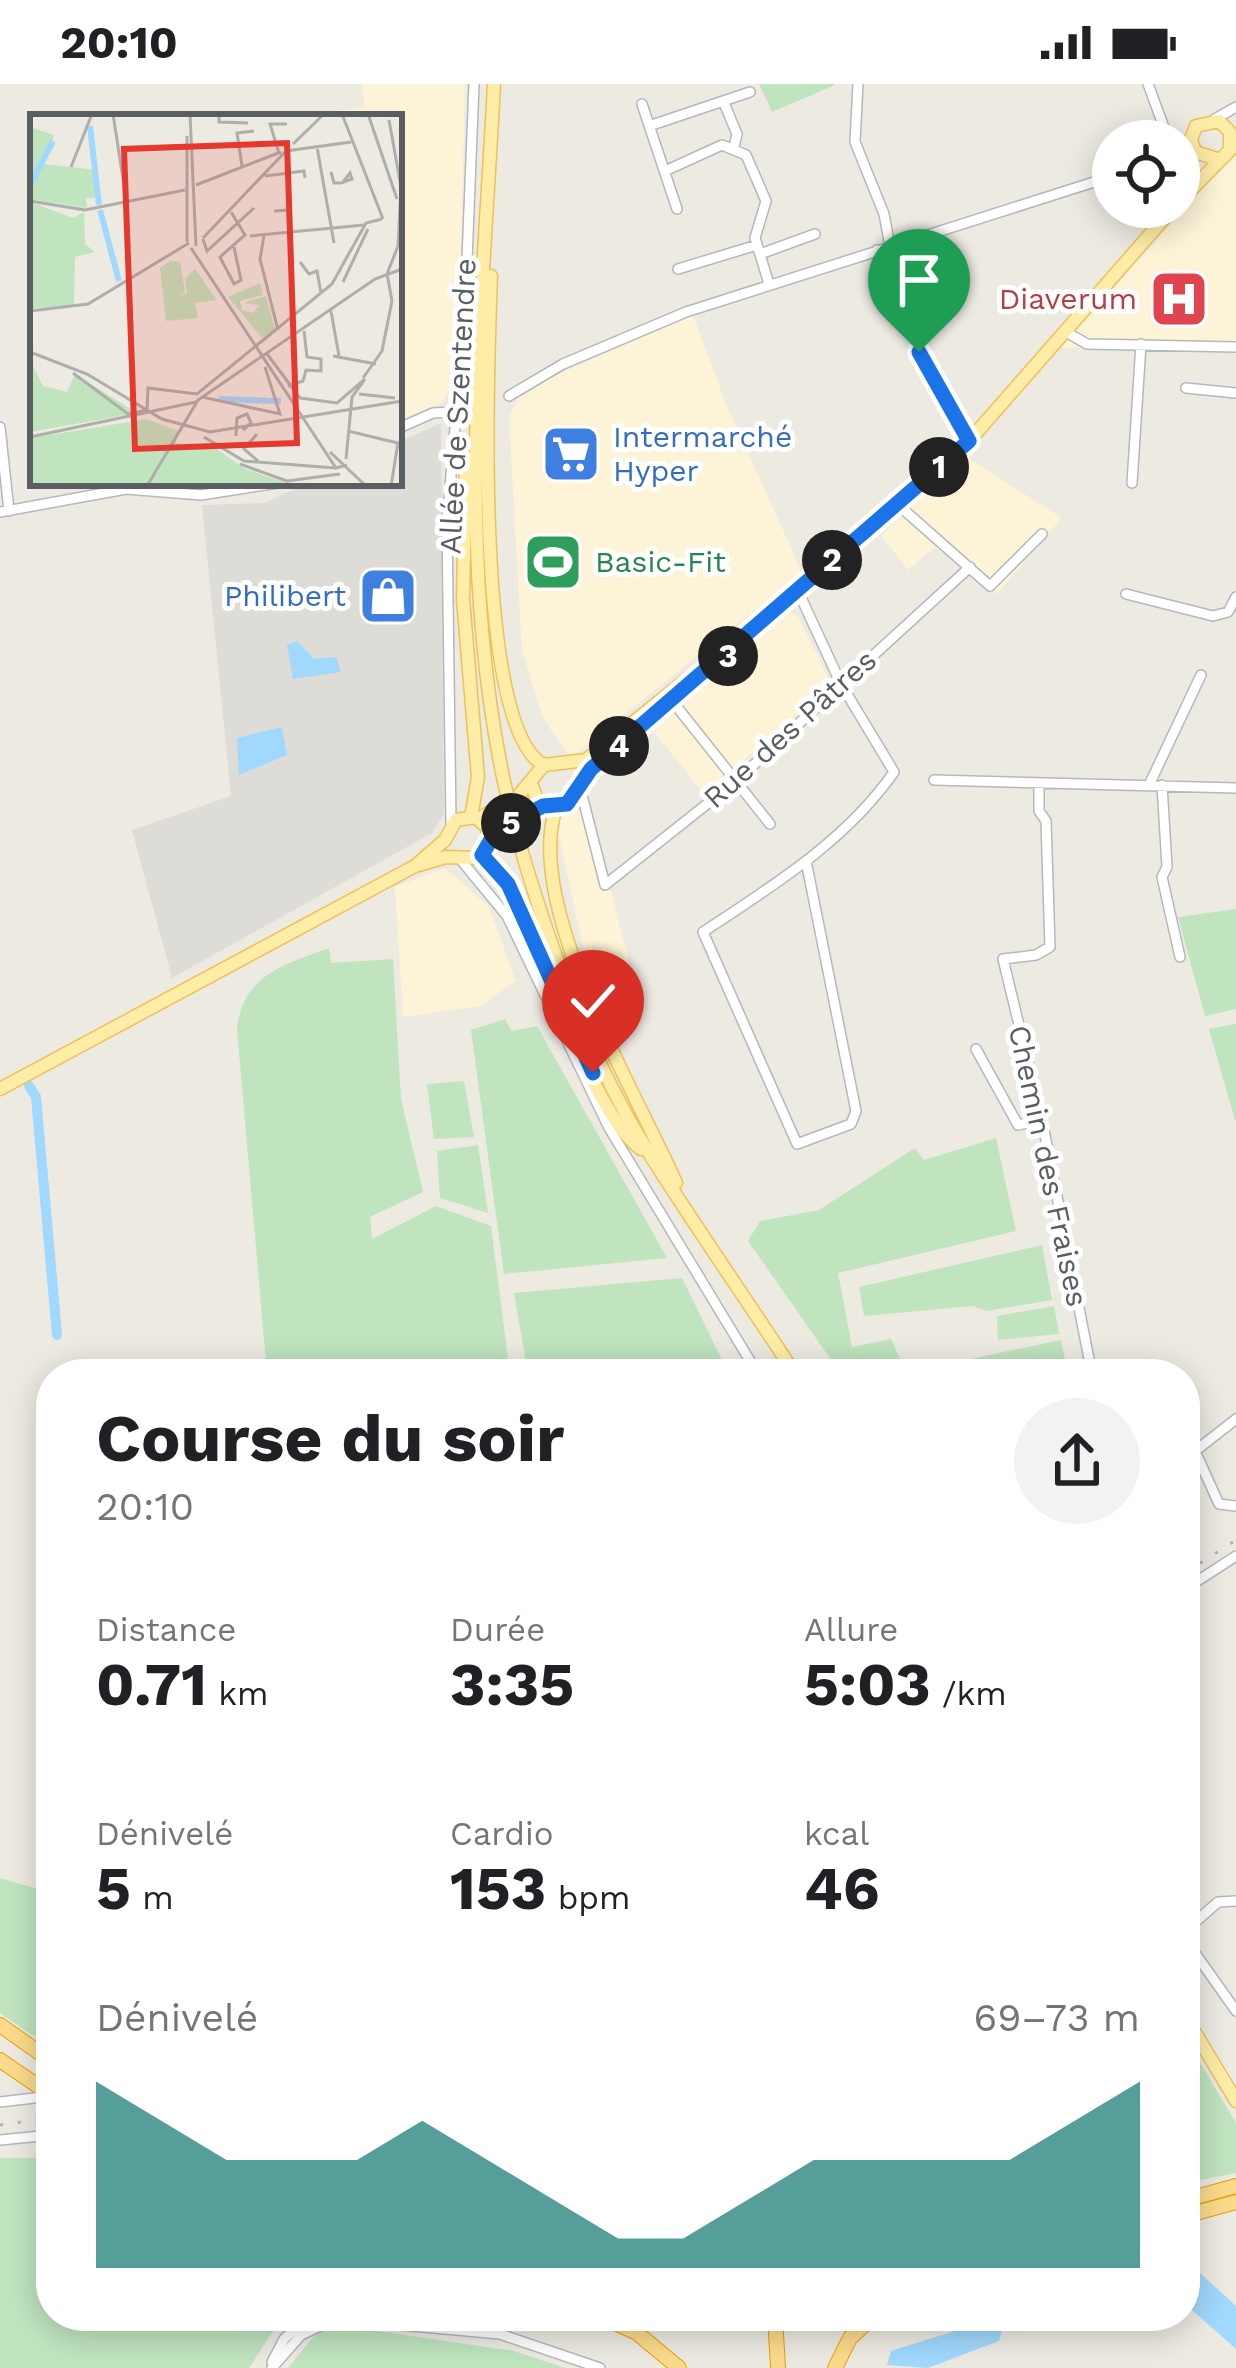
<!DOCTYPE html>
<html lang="fr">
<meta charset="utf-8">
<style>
:root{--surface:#fff;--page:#f2f2f2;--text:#202124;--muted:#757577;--accent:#0f766e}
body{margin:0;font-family:"Work Sans",sans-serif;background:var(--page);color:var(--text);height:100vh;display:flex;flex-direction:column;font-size:45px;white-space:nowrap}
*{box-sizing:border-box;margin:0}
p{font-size:39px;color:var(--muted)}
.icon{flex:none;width:66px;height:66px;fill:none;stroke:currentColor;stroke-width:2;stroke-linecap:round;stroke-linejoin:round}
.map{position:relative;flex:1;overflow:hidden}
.details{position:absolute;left:36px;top:1275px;width:1164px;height:972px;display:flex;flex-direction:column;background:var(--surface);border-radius:48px;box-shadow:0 6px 30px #0003}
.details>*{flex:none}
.tools{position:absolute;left:1092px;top:36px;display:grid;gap:24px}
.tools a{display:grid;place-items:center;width:108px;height:108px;border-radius:50%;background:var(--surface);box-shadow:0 6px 30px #0003;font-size:60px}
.pin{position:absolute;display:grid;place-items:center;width:102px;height:102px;color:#fff;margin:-123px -51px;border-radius:50% 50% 50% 0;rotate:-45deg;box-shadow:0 0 12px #0007}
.pin .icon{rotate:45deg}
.km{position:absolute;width:60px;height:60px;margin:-30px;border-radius:50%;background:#222;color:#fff;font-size:33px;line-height:60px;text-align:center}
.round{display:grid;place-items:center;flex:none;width:126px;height:126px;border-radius:63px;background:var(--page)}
.head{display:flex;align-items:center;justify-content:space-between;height:204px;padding:0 60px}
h1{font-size:66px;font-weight:700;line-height:90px}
.metrics{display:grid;grid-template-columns:repeat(3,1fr);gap:18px;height:204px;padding:12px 60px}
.metrics div{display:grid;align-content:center}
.metrics b{font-size:60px;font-weight:700}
.metrics small{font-size:33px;font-weight:400}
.metrics p{font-size:33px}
.chart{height:336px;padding:24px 60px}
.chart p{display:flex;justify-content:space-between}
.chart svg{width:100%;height:216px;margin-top:12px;fill:var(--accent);opacity:.7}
.status{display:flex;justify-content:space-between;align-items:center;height:84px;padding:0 60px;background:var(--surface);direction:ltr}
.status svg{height:33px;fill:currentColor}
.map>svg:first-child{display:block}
</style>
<div class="status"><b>20:10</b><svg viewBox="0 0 49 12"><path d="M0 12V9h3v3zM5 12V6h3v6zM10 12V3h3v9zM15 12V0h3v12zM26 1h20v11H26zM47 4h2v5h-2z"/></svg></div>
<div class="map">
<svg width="1236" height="2284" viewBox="0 0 1236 2284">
<rect width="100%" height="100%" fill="#edeae2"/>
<path fill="#fdf3d6" d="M 362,0 L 465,0 L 460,209 L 449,306 L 442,318 L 399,337 L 399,33 L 300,33 L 365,23 Z
M 1236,69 L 1236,264 L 1061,264 L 1217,87 Z
M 693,231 L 726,320 L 802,488 L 570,674 L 543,634 L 522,566 L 509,334 L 522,306 Z
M 963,371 L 1062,434 L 997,510 L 935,463 L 908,486 L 881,452 Z
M 788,528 L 798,532 L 828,593 L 823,608 L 704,710 L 651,644 Z
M 574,724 L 591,729 L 631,885 L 590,895 L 556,739 Z
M 445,784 L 489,823 L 516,897 L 480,922 L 403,933 L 395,803 Z"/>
<path fill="#dedcd6" d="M 441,339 L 444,730 L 432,749 L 172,894 L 132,746 L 231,712 L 202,421 L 264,419 L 308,399 L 399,399 L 399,358 Z"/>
<path fill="#bfe4be" d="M 759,0 L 834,0 L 835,1 L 772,28 Z
M 1236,825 L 1236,925 L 1205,932 L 1178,833 Z
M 329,864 L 331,879 L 393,875 L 401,1015 L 423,1108 L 370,1133 L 372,1155 L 436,1122 L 491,1142 L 510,1290 L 267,1290 L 237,945 C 243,891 283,881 329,864 Z
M 505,935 L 512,947 L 537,942 L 667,1174 L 504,1190 L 471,946 Z
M 1236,940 L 1236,1036 L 1235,1036 L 1209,945 Z
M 464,997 L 474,1053 L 434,1055 L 427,1000 Z
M 996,1054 L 1016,1147 L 838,1189 L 852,1263 L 891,1255 L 901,1277 L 929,1277 L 934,1290 L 841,1290 L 748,1157 L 760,1137 L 819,1126 L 915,1064 L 924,1076 Z
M 478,1061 L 488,1129 L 440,1114 L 437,1067 Z
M 1042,1161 L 1052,1216 L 987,1227 L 973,1222 L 864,1232 L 859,1203 Z
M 682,1194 L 722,1276 L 621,1290 L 528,1290 L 514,1209 Z
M 1054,1222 L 1059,1250 L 998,1256 L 997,1232 Z
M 1061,1256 L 1068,1290 L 945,1290 L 942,1281 Z
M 0,1794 L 51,1809 L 51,1964 L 0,1929 Z
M 1185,1953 L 1236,2039 L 1236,2089 L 1185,2099 Z
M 0,2074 L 39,2074 L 51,2084 L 51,2232 L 283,2232 L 249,2284 L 0,2284 Z
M 337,2241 L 514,2267 L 565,2284 L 288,2284 L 315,2251 Z"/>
<path fill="#a1d8fd" d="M 297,557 L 314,575 L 336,573 L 341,588 L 293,595 L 287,561 Z
M 282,643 L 287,671 L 239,691 L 237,654 Z
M 1185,2175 L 1236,2222 L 1236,2265 L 1185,2220 Z
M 999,2233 L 1004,2240 L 999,2257 L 928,2284 L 887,2281 L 891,2267 Z"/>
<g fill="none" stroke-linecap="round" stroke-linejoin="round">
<path stroke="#a1d8fd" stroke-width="10" d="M 29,1002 L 36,1013 L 57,1251"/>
<g stroke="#b4b8bc" stroke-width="12">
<path id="minor" d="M 858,0 L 855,58 L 884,130 L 890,162
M 1148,0 L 1169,57
M 724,19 L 737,50 L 734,63
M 642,20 L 677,125
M 1215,35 L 1236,23
M 649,42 L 750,8
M 665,87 L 722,61 L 746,71 L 766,117 L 755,154 L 769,200
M 877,166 L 895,223 L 907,225
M 760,170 L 815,150
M 678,185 L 757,161
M 1066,248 L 1087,260 L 1236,263
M 919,269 L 969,357
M 1186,304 L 1236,309
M 509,312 L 563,280 L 686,228 L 1113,92
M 0,343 L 9,427
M 399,344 L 433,329 L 452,328
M 1132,399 L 1141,260
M 896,419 L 990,502 L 1042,450
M 0,428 L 126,405 L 201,411 L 278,399
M 798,507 L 841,600 L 894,688 C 846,757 771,803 703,848 L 797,1060 L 851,1040 L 856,1027 L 806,777
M 1126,510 L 1213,532 L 1228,528 L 1236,513
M 669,613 L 770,740
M 934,696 L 1236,704
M 1039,700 L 1039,727 L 1046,737 L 1050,863 L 1036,871 L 1003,875 L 1042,1036 L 1092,1290
M 1149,701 L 1201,591
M 1162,701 L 1167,783 L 1162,793 L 1180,873
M 575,711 L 583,715 L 605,801 L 736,697 L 970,483
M 451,739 L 447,439 L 465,226 L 474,0
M 460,775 L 507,832 L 609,1044 L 758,1290
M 976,965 L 1018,1041 L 1042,1036
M 1195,1367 L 1219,1420 L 1236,1422
M 1185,1375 L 1236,1335
M 1185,1505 L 1236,1472
M 1185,1847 L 1218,1818 L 1236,1817
M 1185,1855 L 1236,1927
M 0,2018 L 51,2012
M 0,2056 L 51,2051
M 417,2232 L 481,2244
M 497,2249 L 600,2284
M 272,2278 L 284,2255 L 309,2232
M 272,2284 L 301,2251 L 335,2235 L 500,2250"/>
</g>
<g stroke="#eec059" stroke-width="15">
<path id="major" d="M 494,0 C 482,234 455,466 504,698
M 1217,75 L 1195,68 L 1191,55 L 1196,42 L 1219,37 L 1230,48 L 1230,63
M 1179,118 L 1236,60
M 491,192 C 488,273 472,645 544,681
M 466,375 L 463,515 L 478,693 L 471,733
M 531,699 L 538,718 L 556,724 L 572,716 L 576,698
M 577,702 L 969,357 L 1174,123
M 556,724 C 523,821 637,1010 676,1099
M 478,735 L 518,712 L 544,681 L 586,676 L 712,575
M 490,754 L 543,722
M 519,758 C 550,864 589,974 649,1069 C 696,1144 747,1216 795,1290
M 482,771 C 536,802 575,1015 641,1065
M 0,1005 L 415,782 L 446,773 L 479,774 L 489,760 L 487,743 L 475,733 L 456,736 L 445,756 L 415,782
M 1185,1932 L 1236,2017"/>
</g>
<g stroke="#ea9c05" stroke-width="16">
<path id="highway" d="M 0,1941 L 51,1977
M 0,1976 L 51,2011
M 1185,2116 L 1236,2102
M 1185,2132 L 1236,2118
M 600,2232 L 637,2249 L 679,2284
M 775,2232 L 778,2284
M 835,2284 L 850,2254 L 874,2232"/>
</g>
<use href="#minor" stroke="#fff" stroke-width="9"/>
<use href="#major" stroke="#fdeda6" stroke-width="12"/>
<use href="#highway" stroke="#fbdb8b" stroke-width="14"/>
<path stroke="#b1b2b2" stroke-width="3" stroke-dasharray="3 15" stroke-linecap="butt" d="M 1185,1489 L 1236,1456
M 0,2041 L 51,2034"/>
<g stroke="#eec059" stroke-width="15" stroke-linecap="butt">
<path id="major-bridge" d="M 504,698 L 519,758"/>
</g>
<use href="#major-bridge" stroke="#fdeda6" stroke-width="12"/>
</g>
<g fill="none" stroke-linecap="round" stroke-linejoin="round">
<g stroke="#fff" stroke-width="24">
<path id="route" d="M 593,989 L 508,800 L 482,771 L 496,747 L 543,722 L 567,720 L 591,685 L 969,357 L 919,268"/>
</g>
<use href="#route" stroke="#1a73e8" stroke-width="15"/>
</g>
<defs>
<g id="hospital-square" transform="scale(3)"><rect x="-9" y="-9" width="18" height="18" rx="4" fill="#e0444e" stroke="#fff"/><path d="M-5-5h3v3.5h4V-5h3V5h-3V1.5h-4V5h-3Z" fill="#fff"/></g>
<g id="supermarket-square" transform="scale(3)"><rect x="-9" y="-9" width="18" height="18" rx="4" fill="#3f7fe0" stroke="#fff"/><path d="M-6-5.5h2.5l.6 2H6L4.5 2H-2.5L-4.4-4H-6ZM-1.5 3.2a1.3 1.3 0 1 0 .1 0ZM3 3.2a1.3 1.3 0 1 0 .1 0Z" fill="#fff"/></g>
<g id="stadium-square" transform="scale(3)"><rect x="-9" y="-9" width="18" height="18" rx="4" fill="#2e9e5b" stroke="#fff"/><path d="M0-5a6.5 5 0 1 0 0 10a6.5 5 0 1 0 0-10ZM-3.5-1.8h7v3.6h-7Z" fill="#fff"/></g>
<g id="shop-square" transform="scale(3)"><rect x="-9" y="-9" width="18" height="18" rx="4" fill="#3f7fe0" stroke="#fff"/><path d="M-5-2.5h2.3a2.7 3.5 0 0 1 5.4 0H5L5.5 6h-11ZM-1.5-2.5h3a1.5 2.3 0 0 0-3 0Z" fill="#fff"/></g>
</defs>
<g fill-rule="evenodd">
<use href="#hospital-square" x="1179" y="215"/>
<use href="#supermarket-square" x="571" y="370"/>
<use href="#stadium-square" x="553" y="478"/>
<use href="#shop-square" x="388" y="512"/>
</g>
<g text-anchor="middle" stroke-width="10" stroke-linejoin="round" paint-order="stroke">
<g font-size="30" fill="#be3a42" stroke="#fff" text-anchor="end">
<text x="1137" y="225">Diaverum</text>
</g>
<g font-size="30" fill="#5a5e62" stroke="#fff">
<text transform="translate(458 322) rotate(-87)" y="10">Allée de Szentendre</text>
<text transform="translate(790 645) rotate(-42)" y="10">Rue des Pâtres</text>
<text transform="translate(1048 1082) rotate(78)" y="10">Chemin des Fraises</text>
</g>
<g font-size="30" fill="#366cbe" stroke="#fff" text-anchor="start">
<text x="613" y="363">Intermarché<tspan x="613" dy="34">Hyper</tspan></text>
<text x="346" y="522" text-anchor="end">Philibert</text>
</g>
<g font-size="30" fill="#27864d" stroke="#fff" text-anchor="start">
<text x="595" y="488">Basic-Fit</text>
</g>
</g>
<g transform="translate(30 30)">
<rect width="372" height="372" fill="#edeae2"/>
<path d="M 0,13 L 24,21 L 14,50 L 67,56 L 68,84 L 56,84 L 57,94 L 0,85 ZM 0,88 L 43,104 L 54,98 L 55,130 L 65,138 L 45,143 L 44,192 L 3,194 ZM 141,147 L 150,148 L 155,178 L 148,184 L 157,179 L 155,164 L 165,155 L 187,186 L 165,189 L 168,204 L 136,207 L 130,154 ZM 230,169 L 233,181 L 210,187 L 212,196 L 223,199 L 230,191 L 213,189 L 236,182 L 245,216 L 232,224 L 198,183 ZM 0,246 L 13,272 L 37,278 L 45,260 L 107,299 L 0,318 ZM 117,305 L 148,317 L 146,329 L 185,334 L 215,355 L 267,372 L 0,372 L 2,324 Z" fill="#bfe4be"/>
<path fill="none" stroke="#a1d8fd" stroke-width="6" d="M 60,12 L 69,91M 0,71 L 23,27M 70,96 L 89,167M 189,285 L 251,287"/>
<path fill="none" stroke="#aeaeab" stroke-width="3" d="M 83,0 L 97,91M 160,0 L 166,132M 189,0 L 189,8 L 218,9M 312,0 L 353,105M 338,0 L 367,85M 359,6 L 371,73 L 368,132 L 357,160 L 362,187M 157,22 L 157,128M 263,30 L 294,0M 287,33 L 304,129M 249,39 L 240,10 L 257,10M 212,52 L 207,19 L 224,17M 41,53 L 62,0M 301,58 L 304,69 L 311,69 L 322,65 L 320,59 L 313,68M 235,62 L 274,57 L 275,64M 166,71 L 251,38M 0,87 L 55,96 L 155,76M 244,97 L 259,96 L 258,64M 201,98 L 215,121 L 190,143 L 204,170 L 211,166 L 204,133M 220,122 L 334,111M 234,122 L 230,145 L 248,216M 173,124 L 256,37 L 321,28M 173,125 L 177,137 L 224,94M 161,134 L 306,354 L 317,351M 270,148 L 279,160 L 287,157 L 291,179M 313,168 L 338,115M 0,197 L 58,190 L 159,129M 301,197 L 309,242M 0,238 L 57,260 L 132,305 L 180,318 L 372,287M 237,240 L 270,284 L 307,289 L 335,265M 303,242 L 346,250M 43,259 L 98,300 L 117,296 L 118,274 L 167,280 L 302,170 L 336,109 L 352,105M 333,264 L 352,237 L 362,187M 258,272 L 273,267 L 276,256 L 291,257 L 291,245 L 277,243 L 274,217M 329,280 L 365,284M 172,283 L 250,300 L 235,253M 318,317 L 372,330M 227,320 L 214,335 L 228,347M 206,322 L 207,304 L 217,300 L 221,309 L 213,316M 0,323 L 166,288M 174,323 L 214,347 L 306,354M 300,338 L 336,372M 316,345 L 322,283 L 335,265M 210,350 L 257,367 L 310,360M 117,372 L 168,286 L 345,165 L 372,155M 361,372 L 368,329"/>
<path fill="#e5382f" fill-opacity="0.15" stroke="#e5382f" stroke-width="6" d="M 257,29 L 267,329 L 105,335 L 94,35 Z"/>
<rect width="372" height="372" fill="none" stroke="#5a5e62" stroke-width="6"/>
</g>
</svg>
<div class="tools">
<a><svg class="icon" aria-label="locate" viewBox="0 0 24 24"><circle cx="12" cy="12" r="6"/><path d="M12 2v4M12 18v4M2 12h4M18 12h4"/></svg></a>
</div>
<div class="pin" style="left:919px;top:268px;background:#1e9e55"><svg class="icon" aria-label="arrive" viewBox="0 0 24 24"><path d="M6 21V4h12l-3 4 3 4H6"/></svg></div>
<div class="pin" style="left:593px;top:989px;background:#d93025"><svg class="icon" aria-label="check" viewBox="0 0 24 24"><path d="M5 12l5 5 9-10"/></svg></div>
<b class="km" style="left:939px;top:383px">1</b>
<b class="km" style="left:832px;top:476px">2</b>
<b class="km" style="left:728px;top:572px">3</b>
<b class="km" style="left:619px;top:662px">4</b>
<b class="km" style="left:511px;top:739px">5</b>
<section class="details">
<div class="head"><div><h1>Course du soir</h1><p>20:10</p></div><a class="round"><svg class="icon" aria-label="share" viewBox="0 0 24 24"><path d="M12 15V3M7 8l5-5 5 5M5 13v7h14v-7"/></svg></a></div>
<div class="metrics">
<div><p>Distance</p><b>0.71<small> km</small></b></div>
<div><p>Durée</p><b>3:35</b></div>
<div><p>Allure</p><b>5:03<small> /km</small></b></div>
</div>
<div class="metrics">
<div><p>Dénivelé</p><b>5<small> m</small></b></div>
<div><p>Cardio</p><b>153<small> bpm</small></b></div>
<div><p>kcal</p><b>46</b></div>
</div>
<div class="chart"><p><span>Dénivelé</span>69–73 m</p>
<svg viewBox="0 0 160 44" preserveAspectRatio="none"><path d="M0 44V6L10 14L20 22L30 22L40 22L50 14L60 22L70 30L80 38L90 38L100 30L110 22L120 22L130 22L140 22L150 14L160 6V44z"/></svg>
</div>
</section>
</div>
